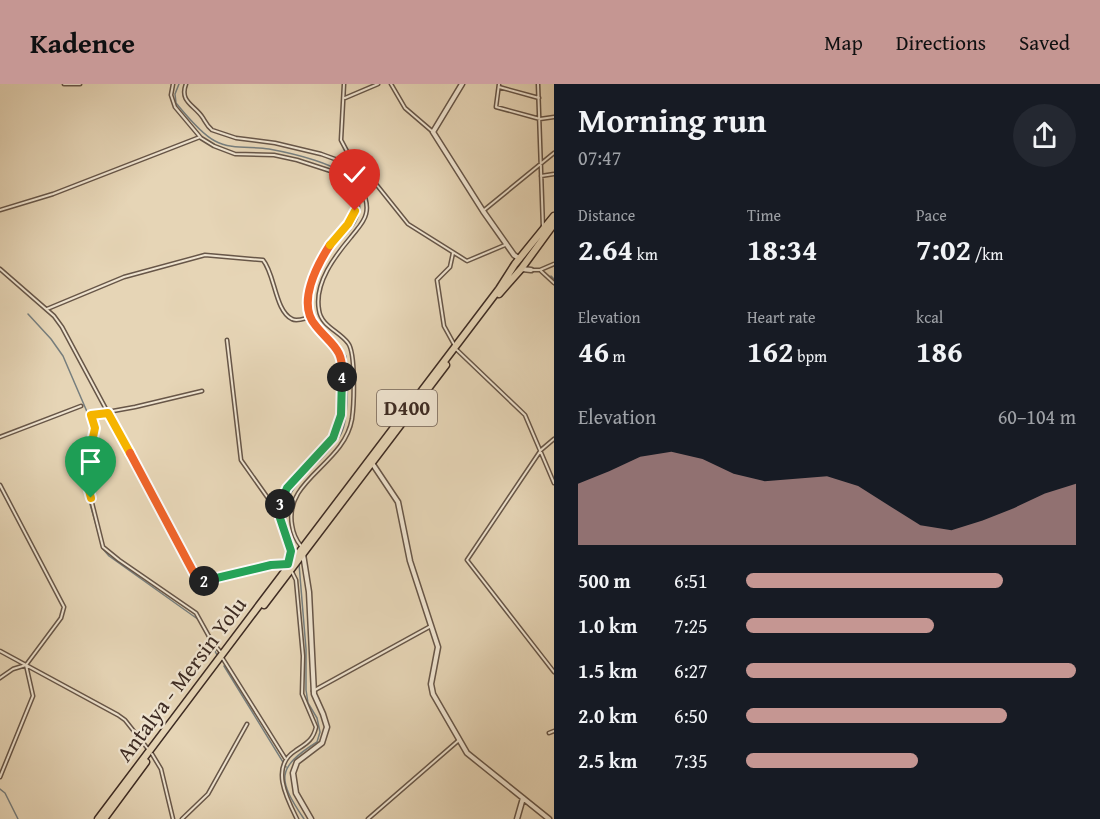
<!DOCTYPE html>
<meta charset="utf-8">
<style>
:root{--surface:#171b24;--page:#242831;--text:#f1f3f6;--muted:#9ea1a6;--accent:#c59692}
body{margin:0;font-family:"Gentium Book Plus",serif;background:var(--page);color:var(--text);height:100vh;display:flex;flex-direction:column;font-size:22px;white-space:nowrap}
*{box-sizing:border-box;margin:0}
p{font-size:20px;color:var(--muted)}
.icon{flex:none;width:33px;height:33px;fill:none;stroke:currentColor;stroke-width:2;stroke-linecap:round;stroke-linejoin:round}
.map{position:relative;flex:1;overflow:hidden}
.details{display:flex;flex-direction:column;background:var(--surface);width:546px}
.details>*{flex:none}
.pin{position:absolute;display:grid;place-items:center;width:51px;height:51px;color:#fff;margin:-62px -26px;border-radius:50% 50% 50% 0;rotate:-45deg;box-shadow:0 0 6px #0007}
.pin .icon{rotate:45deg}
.km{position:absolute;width:30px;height:30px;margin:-15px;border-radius:50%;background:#222;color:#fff;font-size:16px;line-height:30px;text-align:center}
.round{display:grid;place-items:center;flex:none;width:63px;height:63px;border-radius:32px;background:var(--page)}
.head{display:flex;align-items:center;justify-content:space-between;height:102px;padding:0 24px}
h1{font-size:33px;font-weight:700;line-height:45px}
.stats{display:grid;grid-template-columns:repeat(3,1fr);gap:9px;height:102px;padding:6px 24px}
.stats div{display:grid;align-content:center}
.stats b{font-size:30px;font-weight:700}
.stats small{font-size:16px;font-weight:400}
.stats p{font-size:16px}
.chart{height:168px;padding:12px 24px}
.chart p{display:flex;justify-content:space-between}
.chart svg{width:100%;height:108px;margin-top:6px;fill:var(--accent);opacity:.7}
ul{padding:0 24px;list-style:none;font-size:20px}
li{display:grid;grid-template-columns:96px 72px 1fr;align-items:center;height:45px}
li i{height:15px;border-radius:8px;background:var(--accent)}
header{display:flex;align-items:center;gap:36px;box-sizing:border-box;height:84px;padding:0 30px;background:var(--accent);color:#111}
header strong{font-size:28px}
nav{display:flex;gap:33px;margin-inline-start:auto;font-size:21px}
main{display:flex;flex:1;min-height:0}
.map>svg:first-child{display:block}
</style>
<header>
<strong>Kadence</strong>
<nav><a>Map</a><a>Directions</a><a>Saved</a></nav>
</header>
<main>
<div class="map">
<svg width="554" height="735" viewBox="0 0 554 735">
<rect width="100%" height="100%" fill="#e6d5b6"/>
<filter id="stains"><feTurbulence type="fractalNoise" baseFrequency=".00333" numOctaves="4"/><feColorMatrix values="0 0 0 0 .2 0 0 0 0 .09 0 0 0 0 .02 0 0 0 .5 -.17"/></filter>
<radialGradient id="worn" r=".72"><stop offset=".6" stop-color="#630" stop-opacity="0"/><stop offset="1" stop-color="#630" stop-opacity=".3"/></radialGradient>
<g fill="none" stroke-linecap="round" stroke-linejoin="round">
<path stroke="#767e7e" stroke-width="1.5" d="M 179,0 L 175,10 L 176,19 C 185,30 203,51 215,57 C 231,66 252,62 269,65 C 291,69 341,80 353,98 C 356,102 358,110 359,115 C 364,140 343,151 330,168 C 317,185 307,212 314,233 C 319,248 338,258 346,272 C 348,291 349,334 341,350 C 336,360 327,368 320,376 C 284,412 277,419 295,469
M 551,192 L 554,195
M 28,230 L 51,255 L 63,272 L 91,337 L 92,343 L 83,387 L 83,396 L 103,465 L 109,472 L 199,536
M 299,480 L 306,565 L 306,606 L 308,619 L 317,634 L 320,648 L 317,658 C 276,684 277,695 304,735
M 201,540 L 217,571
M 224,582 L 286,683
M 0,705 L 5,709 L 18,735"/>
<g stroke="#675648" stroke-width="5">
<path id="minor" d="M 64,0 L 80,0
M 186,0 C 179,18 195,21 203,34 C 206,39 207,42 212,46 L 236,54 L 275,59 L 321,70 L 346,79 L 354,79 C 350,93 371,110 366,130 C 364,139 356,146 351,153 C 335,172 314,199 319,226 C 321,242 339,247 348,259 C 356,269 354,321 352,335 C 344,381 284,395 292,441 C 293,448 296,456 301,462
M 344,0 L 341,56 L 351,75 L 364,85 L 408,140 L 467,177 L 505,161
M 391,0 L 405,24 L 433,48
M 499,0 L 496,23 L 540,35 L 554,33
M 538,0 L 543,144
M 499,3 L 539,14
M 345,14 L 378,0
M 541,92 L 554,90
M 0,126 L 53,110 L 200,53
M 483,127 L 554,69
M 453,169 L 450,183 L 437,196 L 444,242 L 455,262
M 0,185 L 54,232 L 62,243 L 196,493 L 203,497 L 209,497 L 271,481 L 288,480 C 289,475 291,471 290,466 C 288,453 275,436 279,422 C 289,385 334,371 341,331 L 343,284 L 341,271 L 311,236 L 309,209 L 310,201 L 329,162 L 348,140 L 355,127 L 355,120 L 349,100 L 337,89 L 297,76 L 274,71 L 235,70 L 214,62 L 201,54 L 175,23 L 171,11 L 173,0
M 531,186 L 540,186 L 554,180
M 541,187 L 554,199
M 47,225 L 124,193 L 205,171 L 263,176 C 275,190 275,227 292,235 C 297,238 305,234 311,233
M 227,256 L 241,376 L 270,417 L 279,422
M 457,266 L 525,331 L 554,399
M 202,307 L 135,323 L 91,331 L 95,344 L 89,367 L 86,395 L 103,463 L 119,476 L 196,529 L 211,556 L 222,570
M 0,353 L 81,322
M 554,355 L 541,366 L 467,476 L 554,588
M 0,401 L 64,523 L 61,534 L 26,581 L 33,612 L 0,693
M 292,488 L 296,496 L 303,572 L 302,610 L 316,643 C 313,657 305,660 295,667 C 270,683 287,715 297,735
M 0,567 L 118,631 L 125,636 L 148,665
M 223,575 L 285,674
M 0,594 L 13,585 L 26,581
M 313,607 L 431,542
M 549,649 L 554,647
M 152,670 L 161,685 L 173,735
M 182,735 L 208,710 L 247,640
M 368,735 L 459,656"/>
</g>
<g stroke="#675648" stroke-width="7">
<path id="tertiary" d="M 462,0 L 433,48 L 483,127 L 514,171 L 520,175
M 522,185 L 531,186
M 372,379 L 398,418 L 410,477 L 438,563 L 431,600 L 433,610 L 467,669 L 549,735
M 303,470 L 309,508 L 314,610 L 323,630 L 327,643 L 322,659 L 297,678 L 293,689 L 296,709 L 311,735
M 517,735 L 523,714"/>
</g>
<g stroke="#3d2b23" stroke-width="9">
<path id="trunk" d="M 499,210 L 521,185 L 554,140
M 264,521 L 446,281
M 98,735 C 231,558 365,381 499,205 L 515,180 L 554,132
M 104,735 L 146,678"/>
</g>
<use href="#minor" stroke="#efe4d0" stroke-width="2"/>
<use href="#tertiary" stroke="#efe4d0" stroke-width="4"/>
<use href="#trunk" stroke="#e6d5b6" stroke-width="6"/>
</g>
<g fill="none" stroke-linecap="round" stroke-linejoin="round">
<g stroke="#fff" stroke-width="12">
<path id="split-1" d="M 91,414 L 86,395 L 86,385 L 95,344 L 91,331 L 108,329 L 130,369"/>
</g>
<g stroke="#fff" stroke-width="12">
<path id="split-2" d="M 130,369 L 196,493 L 204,497"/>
</g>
<g stroke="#fff" stroke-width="12">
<path id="split-3" d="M 204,497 L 271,481 L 288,480 L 291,467 L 280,434 L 280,420"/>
</g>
<g stroke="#fff" stroke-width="12">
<path id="split-4" d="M 280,420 L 287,404 L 333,354 L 341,331 L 342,293"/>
</g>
<g stroke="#fff" stroke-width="12">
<path id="split-5" d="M 330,161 C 317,181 296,220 316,242 C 332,262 344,264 342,293"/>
</g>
<g stroke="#fff" stroke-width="12">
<path id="split-6" d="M 330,161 L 348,140 L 355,127"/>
</g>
<use href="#split-1" stroke="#f5b400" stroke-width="8"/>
<use href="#split-2" stroke="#f0652b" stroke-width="8"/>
<use href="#split-3" stroke="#22a559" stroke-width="8"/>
<use href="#split-4" stroke="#22a559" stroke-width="8"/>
<use href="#split-5" stroke="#f0652b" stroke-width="8"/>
<use href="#split-6" stroke="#f5b400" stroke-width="8"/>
</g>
<g text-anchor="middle" stroke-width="4.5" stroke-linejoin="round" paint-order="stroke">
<rect fill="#efe4d0" stroke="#726257" stroke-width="1.5" x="377" y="306" width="60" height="36" rx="4.5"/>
<g font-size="21" font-weight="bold" fill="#3d2b23">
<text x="407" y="331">D400</text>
</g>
<g font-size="22" fill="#3d2b23" stroke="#efe4d0">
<text transform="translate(181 595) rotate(-53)" y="8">Antalya - Mersin Yolu</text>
</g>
</g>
<rect width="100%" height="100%" filter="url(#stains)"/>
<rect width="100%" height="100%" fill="url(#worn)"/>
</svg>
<div class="pin" style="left:91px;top:414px;background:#1e9e55"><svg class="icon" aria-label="arrive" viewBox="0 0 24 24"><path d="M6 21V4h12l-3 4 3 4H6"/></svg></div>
<div class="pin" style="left:355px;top:127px;background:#d93025"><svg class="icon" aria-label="check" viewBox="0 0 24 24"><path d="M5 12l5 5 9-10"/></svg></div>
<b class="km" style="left:204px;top:497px">2</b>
<b class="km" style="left:280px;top:420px">3</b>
<b class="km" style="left:342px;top:293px">4</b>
</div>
<section class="details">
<div class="head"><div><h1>Morning run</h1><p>07:47</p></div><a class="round"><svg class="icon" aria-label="share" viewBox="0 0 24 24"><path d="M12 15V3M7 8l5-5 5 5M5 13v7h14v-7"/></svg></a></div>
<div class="stats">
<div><p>Distance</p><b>2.64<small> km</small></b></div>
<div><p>Time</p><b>18:34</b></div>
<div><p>Pace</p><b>7:02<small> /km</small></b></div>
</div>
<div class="stats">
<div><p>Elevation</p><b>46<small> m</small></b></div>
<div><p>Heart rate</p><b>162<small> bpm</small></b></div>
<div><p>kcal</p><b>186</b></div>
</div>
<div class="chart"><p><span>Elevation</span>60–104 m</p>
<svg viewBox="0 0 160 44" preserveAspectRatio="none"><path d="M0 44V19L10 14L20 8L30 6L40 9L50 15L60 18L70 17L80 16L90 20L100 28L110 36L120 38L130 34L140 29L150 23L160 19V44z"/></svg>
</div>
<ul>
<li><b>500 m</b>6:51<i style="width:78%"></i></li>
<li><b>1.0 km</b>7:25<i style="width:57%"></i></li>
<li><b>1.5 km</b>6:27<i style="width:100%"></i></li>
<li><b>2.0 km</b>6:50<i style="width:79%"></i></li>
<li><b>2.5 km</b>7:35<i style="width:52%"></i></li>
</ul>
</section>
</main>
